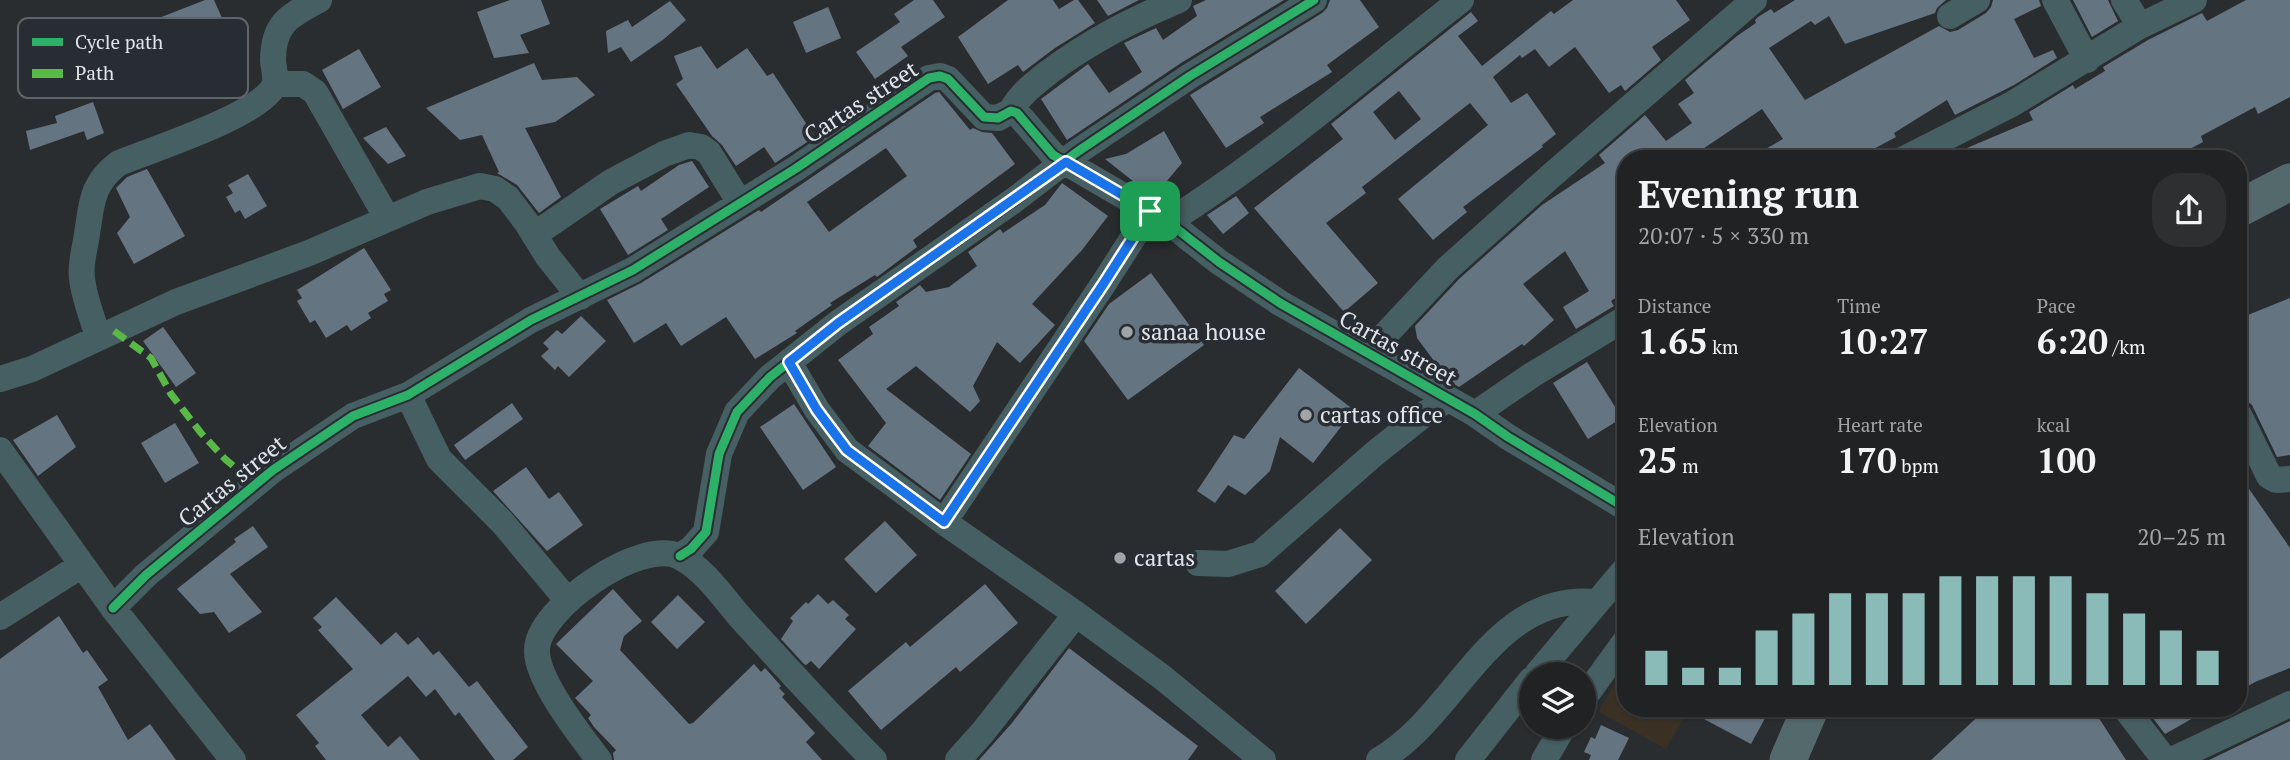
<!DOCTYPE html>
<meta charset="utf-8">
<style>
:root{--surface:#202224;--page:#2d2f31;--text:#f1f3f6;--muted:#a2a4a6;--line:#3d3f41;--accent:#8bbbb9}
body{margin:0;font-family:"PT Serif",serif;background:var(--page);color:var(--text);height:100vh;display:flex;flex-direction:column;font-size:26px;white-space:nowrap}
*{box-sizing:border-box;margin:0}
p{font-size:23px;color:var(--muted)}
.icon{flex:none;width:38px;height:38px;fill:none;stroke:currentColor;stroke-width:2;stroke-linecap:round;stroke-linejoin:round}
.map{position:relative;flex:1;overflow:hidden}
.side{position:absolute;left:1617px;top:150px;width:630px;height:567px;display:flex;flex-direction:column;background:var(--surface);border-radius:28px;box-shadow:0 2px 5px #0004,0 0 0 2px var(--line)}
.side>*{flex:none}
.buttons{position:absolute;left:1519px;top:662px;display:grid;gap:14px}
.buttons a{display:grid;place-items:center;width:77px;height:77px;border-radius:50%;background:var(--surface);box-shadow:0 2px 5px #0004,0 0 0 2px var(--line);font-size:35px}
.pin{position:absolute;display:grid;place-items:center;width:60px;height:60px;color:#fff;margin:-30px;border-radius:14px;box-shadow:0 4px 10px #0006}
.round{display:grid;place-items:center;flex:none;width:74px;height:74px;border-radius:28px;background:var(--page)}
.headline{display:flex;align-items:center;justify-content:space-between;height:119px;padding:0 21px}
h1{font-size:38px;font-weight:700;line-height:52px}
.stats{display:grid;grid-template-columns:repeat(3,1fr);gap:10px;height:119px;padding:7px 21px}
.stats div{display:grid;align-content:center}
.stats b{font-size:35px;font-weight:700}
.stats small{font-size:19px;font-weight:400}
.stats p{font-size:19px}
.chart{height:196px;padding:14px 21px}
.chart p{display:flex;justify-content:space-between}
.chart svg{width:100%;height:126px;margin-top:7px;stroke:var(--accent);stroke-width:6}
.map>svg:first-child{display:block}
</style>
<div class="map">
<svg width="2290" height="760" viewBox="0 0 2290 760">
<rect width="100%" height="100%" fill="#2a2d30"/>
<path fill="#3a3124" d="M 1619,676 L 1626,680 L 1626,709 L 1677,709 L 1686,714 L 1666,749 L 1599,712 Z"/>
<path fill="#657481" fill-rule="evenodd" d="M 205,0 L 214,0 L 222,18 L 179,36 L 185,51 L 167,59 L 170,67 L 149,75 L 143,60 L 136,63 L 123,32 Z
M 510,0 L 541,0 L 550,24 L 520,35 L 529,53 L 494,58 L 477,12 Z
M 914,0 L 933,0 L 945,17 L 901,47 L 908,56 L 875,79 L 856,52 L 900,22 L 894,14 Z
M 1008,0 L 1053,0 L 1059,9 L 1074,0 L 1078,0 L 1095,23 L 1055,48 L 1023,72 L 1018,65 L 988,84 L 958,37 Z
M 1097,0 L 1139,0 L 1108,16 Z
M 1206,0 L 1284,0 L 1181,63 L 1067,140 L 1041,99 L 1088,64 L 1109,93 L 1142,72 L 1124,43 L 1156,28 L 1163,40 L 1197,16 L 1193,6 Z
M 1330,0 L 1360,0 L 1379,27 L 1327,65 L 1332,72 L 1260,117 L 1264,123 L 1226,148 L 1190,95 L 1322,13 L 1327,8 Z
M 1573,0 L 1676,0 L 1690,20 L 1652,47 L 1661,60 L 1625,91 L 1621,85 L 1609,93 L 1575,47 L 1549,67 L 1535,49 L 1522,58 L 1520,55 L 1493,77 L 1511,103 L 1527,93 L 1556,134 L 1542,145 L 1543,147 L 1463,207 L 1467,212 L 1433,240 L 1398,199 L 1488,125 L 1470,103 L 1362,187 L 1366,193 L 1326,223 L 1378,283 L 1344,312 L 1254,208 L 1343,139 L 1331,124 L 1471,12 L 1478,21 L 1458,36 L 1482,66 L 1551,11 L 1554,14 ZM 1399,91 L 1421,119 L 1395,140 L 1373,112 Z
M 1795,0 L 1946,0 L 1937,8 L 1935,13 L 1845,44 L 1829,16 L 1815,25 L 1811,21 L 1769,48 L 1805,100 L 1939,26 L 1950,32 L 1958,30 L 1986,13 L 1991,7 L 1993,0 L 2039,0 L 2041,6 L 2014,19 L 2034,58 L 2053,50 L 2057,58 L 2014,85 L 1955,115 L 1947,100 L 1894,133 L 1896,137 L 1855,159 L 1748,159 L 1783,139 L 1762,109 L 1688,159 L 1626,159 L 1626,291 L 1611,301 L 1614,306 L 1576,329 L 1563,307 L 1589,291 L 1565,251 L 1523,284 L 1554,320 L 1524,346 L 1522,344 L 1459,387 L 1449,381 L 1417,338 L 1415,326 L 1459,279 L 1542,205 L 1605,163 L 1599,155 L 1645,115 L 1666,141 L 1692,123 L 1678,104 L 1694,93 L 1685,80 L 1737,36 L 1756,23 L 1755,20 L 1758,17 L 1771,9 L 1774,13 Z
M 2073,0 L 2108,0 L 2118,21 L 2092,37 Z
M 2246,0 L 2290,0 L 2290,97 L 2258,114 L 2255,107 L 2201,136 L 2203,142 L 2171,159 L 1941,159 L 2033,120 L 2029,112 L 2073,85 L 2075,89 L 2105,71 L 2103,67 L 2148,40 L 2202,13 L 2207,21 Z
M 670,1 L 686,20 L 664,39 L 631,62 L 621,47 L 608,53 L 606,31 L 628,20 L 632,27 Z
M 828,7 L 841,38 L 806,53 L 793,22 Z
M 701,46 L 717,69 L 747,48 L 767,76 L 773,73 L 815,137 L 775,163 L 764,147 L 736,166 L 722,145 L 712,136 L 676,84 L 683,79 L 674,56 Z
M 359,49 L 381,87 L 343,109 L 322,70 Z
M 534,63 L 542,80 L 577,77 L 595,95 L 555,122 L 525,128 L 561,197 L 539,213 L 517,185 L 497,173 L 499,172 L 482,135 L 460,140 L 426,108 Z
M 939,92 L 970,130 L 973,128 L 982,132 L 992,133 L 1015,164 L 913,240 L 917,247 L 877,277 L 875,275 L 830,303 L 832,305 L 795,331 L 797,333 L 755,359 L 726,317 L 681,346 L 666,323 L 634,343 L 607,300 L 641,283 L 759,210 L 761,212 L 935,93 ZM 886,148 L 907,176 L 829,232 L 807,202 Z
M 93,102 L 104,133 L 87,140 L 84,131 L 30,150 L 26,131 L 57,123 L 55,116 Z
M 386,127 L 406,156 L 388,164 L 363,138 Z
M 1164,131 L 1182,163 L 1161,188 L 1143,189 L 1105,159 L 1126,154 Z
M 692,161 L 709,187 L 661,219 L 668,230 L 628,255 L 600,209 L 638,186 L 641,191 L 679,165 Z
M 147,169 L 185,236 L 134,264 L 117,233 L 130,217 L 116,188 L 127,177 Z
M 248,174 L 267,206 L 245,219 L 240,210 L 235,213 L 226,197 L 233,193 L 228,185 Z
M 1062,183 L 1108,216 L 1082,250 L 1032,304 L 1055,325 L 1020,363 L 997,342 L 973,386 L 980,401 L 970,412 L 916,366 L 886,389 L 971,454 L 940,500 L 868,446 L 886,423 L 838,360 L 873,334 L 869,327 L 899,306 L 896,302 L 920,285 L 926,292 L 949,287 L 977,266 L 968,252 L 1000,229 L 1003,233 L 1045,205 Z
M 1236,196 L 1249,213 L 1223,234 L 1207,215 Z
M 364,248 L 391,290 L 384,294 L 388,301 L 368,313 L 371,318 L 351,331 L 347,325 L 326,338 L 315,320 L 310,323 L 297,301 L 302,298 L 297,290 Z
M 1151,273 L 1204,345 L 1128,400 L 1084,341 L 1109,304 Z
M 2290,298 L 2290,455 L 2277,457 L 2252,405 L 2246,400 L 2238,397 L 2238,319 Z
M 581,316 L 606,341 L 569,377 L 558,366 L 555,370 L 541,356 L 549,349 L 543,343 L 557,330 L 562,334 Z
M 163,327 L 196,373 L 176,387 L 143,341 Z
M 1587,362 L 1622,418 L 1588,439 L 1553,383 Z
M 1299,368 L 1354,410 L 1313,463 L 1280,437 L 1270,471 L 1245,495 L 1228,485 L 1215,503 L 1197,491 L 1234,435 L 1244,439 Z
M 512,403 L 523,419 L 465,460 L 454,445 Z
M 794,404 L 836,467 L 803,490 L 760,427 Z
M 57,415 L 76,447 L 38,476 L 13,440 Z
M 175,423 L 199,463 L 165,483 L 141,443 Z
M 526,467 L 549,499 L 559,492 L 583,525 L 547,551 L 493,491 Z
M 2238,473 L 2290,548 L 2290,668 L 2255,682 L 2238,692 Z
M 885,521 L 917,555 L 876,593 L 844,559 Z
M 253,526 L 268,547 L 230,574 L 262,612 L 229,633 L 214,612 L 200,614 L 177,589 L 236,542 L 234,539 Z
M 1340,528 L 1372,560 L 1306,624 L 1275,591 Z
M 985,584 L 1018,623 L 960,672 L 956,667 L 881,730 L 848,691 L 906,642 L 910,647 Z
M 613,589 L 642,621 L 624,636 L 620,650 L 689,724 L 693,723 L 754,664 L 761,672 L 765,668 L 781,686 L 779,688 L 785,694 L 782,697 L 815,733 L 806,742 L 822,760 L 614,760 L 613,753 L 616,750 L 594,727 L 588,718 L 591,715 L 575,698 L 593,681 L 556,644 Z
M 818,594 L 828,604 L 833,600 L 849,615 L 845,619 L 856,629 L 819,669 L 811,661 L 806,665 L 804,664 L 781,639 L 793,621 L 790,618 L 806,602 L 808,604 Z
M 678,595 L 705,622 L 677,649 L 651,622 Z
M 336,597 L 381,645 L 396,632 L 408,645 L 418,637 L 433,655 L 439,651 L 469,687 L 477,681 L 528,747 L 513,760 L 495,760 L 459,712 L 455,716 L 435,689 L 426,697 L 408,676 L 361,715 L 388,747 L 400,736 L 420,760 L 326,760 L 315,746 L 319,743 L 296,715 L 353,669 L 318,630 L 322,627 L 313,618 Z
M 59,616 L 83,653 L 87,650 L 108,680 L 98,687 L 128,740 L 150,724 L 176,760 L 0,760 L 0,659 Z
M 1069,648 L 1198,746 L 1188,760 L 979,760 L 1012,723 Z
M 1685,709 L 1770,709 L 1751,744 Z
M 1986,709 L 2093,709 L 2126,760 L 1931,760 Z
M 2146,709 L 2209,709 L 2165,734 Z
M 2290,721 L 2290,760 L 2209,760 Z
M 1601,725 L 1629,738 L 1618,760 L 1589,760 L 1591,755 L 1584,752 L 1591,737 L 1595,739 Z"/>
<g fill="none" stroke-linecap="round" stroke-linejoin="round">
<path stroke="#465f62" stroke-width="26" d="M 2055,0 L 2087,60
M 2124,0 L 2140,26
M 1950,16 L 1977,0
M 275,84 L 303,84 L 315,92 L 387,218
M 1011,111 C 1020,94 1034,84 1049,72 C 1090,41 1132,20 1179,0
M 1904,159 L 2012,104 L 2140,26 L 2194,0
M 1168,222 C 1270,158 1366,74 1461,0
M 534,235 L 611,182 L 664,154 L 689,145 L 701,147 L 709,153 L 740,203
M 98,336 C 92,317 84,298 82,278 C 80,265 84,253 86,240 C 92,207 89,185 119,163 C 153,149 262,115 275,84 C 276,76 274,69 273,61 C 273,23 289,16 319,0
M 1368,353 L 1448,268 L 1552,175 L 1754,0
M 789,362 L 817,410 L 847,450 L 944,522 L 1076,614 L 1162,677 L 1263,760
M 0,379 L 32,369 L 176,302 L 309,253 L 427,202 L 480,186 L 495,189 L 508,198 L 527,223 L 548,257 L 580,297
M 408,395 L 439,459 L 502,522 L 568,601
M 2238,413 L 2269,476 L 2276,480 L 2290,479
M 1475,414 L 1532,375 L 1626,318
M 0,450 L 113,608 L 233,760
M 944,522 L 1104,283 L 1150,211
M 680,556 L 691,549 L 706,532 L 719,454 L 737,412 L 770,377 L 838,323 L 1013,201 L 1077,152 L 1190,76 L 1314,0
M 1198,563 L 1228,564 L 1260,554 L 1374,454 L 1423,415 L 1448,399
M 113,608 L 146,575 L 273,470 L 353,416 L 408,395 L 531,320 L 633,270 L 795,169 L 929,78 L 940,76 L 948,79 L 984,117 L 998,118 L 1011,111 L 1017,113 L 1053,155 L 1168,222 L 1219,262 L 1280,303 L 1475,414 L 1508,437 L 1626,508
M 0,617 L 82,565
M 1537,674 L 1626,568
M 1584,698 L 1626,640
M 2126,709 L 2165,760
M 599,760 C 581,736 536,680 537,650 C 537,609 642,536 680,557 C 704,569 723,597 740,617 C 784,665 828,714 874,760
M 958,760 L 983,732 L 1076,614
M 1379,760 C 1457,716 1491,592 1595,602
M 1468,760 L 1531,680
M 1544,760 L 1564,726
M 2172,760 L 2290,704"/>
<path stroke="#54696c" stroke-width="37" d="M 2238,209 L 2290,182
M 1788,760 L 1810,709"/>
<path stroke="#58b947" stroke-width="7" stroke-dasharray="14 7" stroke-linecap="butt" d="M 114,331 L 151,358 L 171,394 L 201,433 L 225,459 L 255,484"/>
<g stroke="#272d33" stroke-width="13">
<path id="cycleway" d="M 680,556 L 691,549 L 706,532 L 719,454 L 737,412 L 770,377 L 838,323 L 1013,201 L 1077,152 L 1190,76 L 1314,0
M 113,608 L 146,575 L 273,470 L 353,416 L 408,395 L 531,320 L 633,270 L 795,169 L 929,78 L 940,76 L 948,79 L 984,117 L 998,118 L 1011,111 L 1017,113 L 1053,155 L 1168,222 L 1219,262 L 1280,303 L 1475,414 L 1508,437 L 1626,508"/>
</g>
<use href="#cycleway" stroke="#2db169" stroke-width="9"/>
</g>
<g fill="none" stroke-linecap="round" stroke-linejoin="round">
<g stroke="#fff" stroke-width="14">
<path id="route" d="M 1066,162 L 1150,211 L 1104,283 L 944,522 L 847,450 L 817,410 L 789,362 L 838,323 Z"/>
</g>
<use href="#route" stroke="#1a73e8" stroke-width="9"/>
</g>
<g fill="#a1a5a8" stroke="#272d33" stroke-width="2.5">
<circle cx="1127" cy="332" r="7"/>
<circle cx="1306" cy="415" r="7"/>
<circle cx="1120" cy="558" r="7"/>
</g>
<g text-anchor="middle" stroke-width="7" stroke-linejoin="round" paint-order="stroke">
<g font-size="23" fill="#e1e5e9" stroke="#272d33">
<text transform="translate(861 102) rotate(-33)" y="8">Cartas street</text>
<text transform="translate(1398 348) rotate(29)" y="8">Cartas street</text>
<text transform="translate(232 481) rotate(-39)" y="8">Cartas street</text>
</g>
<g font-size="23" fill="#e1e5e9" stroke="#272d33" text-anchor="start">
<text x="1141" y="340">sanaa house</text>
<text x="1320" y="423">cartas office</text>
<text x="1134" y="566">cartas</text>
</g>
</g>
<rect x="18" y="18" width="230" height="80" rx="10" fill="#272d33" stroke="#5f646a" stroke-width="2"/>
<rect x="32" y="38" width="31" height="8" fill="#2db169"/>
<rect x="32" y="69" width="31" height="9" fill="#58b947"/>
<g font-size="19" fill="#e1e5e9">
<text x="75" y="49">Cycle path</text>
<text x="75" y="80">Path</text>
</g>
</svg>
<div class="buttons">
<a><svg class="icon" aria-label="layers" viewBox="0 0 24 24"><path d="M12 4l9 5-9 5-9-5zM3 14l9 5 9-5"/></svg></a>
</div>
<div class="pin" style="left:1150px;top:211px;background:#1e9e55"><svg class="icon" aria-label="arrive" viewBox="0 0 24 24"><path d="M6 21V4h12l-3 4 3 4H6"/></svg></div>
<section class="side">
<div class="headline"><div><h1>Evening run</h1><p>20:07 · 5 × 330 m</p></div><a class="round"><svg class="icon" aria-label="share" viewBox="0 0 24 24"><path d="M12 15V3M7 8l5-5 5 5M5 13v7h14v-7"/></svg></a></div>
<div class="stats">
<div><p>Distance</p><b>1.65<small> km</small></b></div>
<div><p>Time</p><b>10:27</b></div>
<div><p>Pace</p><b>6:20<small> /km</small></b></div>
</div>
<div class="stats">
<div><p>Elevation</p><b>25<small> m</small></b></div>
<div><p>Heart rate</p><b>170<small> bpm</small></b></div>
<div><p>kcal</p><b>100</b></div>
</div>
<div class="chart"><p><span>Elevation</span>20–25 m</p>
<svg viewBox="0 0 160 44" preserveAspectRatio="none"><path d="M5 44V32M15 44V38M25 44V38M35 44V25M45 44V19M55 44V12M65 44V12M75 44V12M85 44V6M95 44V6M105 44V6M115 44V6M125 44V12M135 44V19M145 44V25M155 44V32"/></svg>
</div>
</section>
</div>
